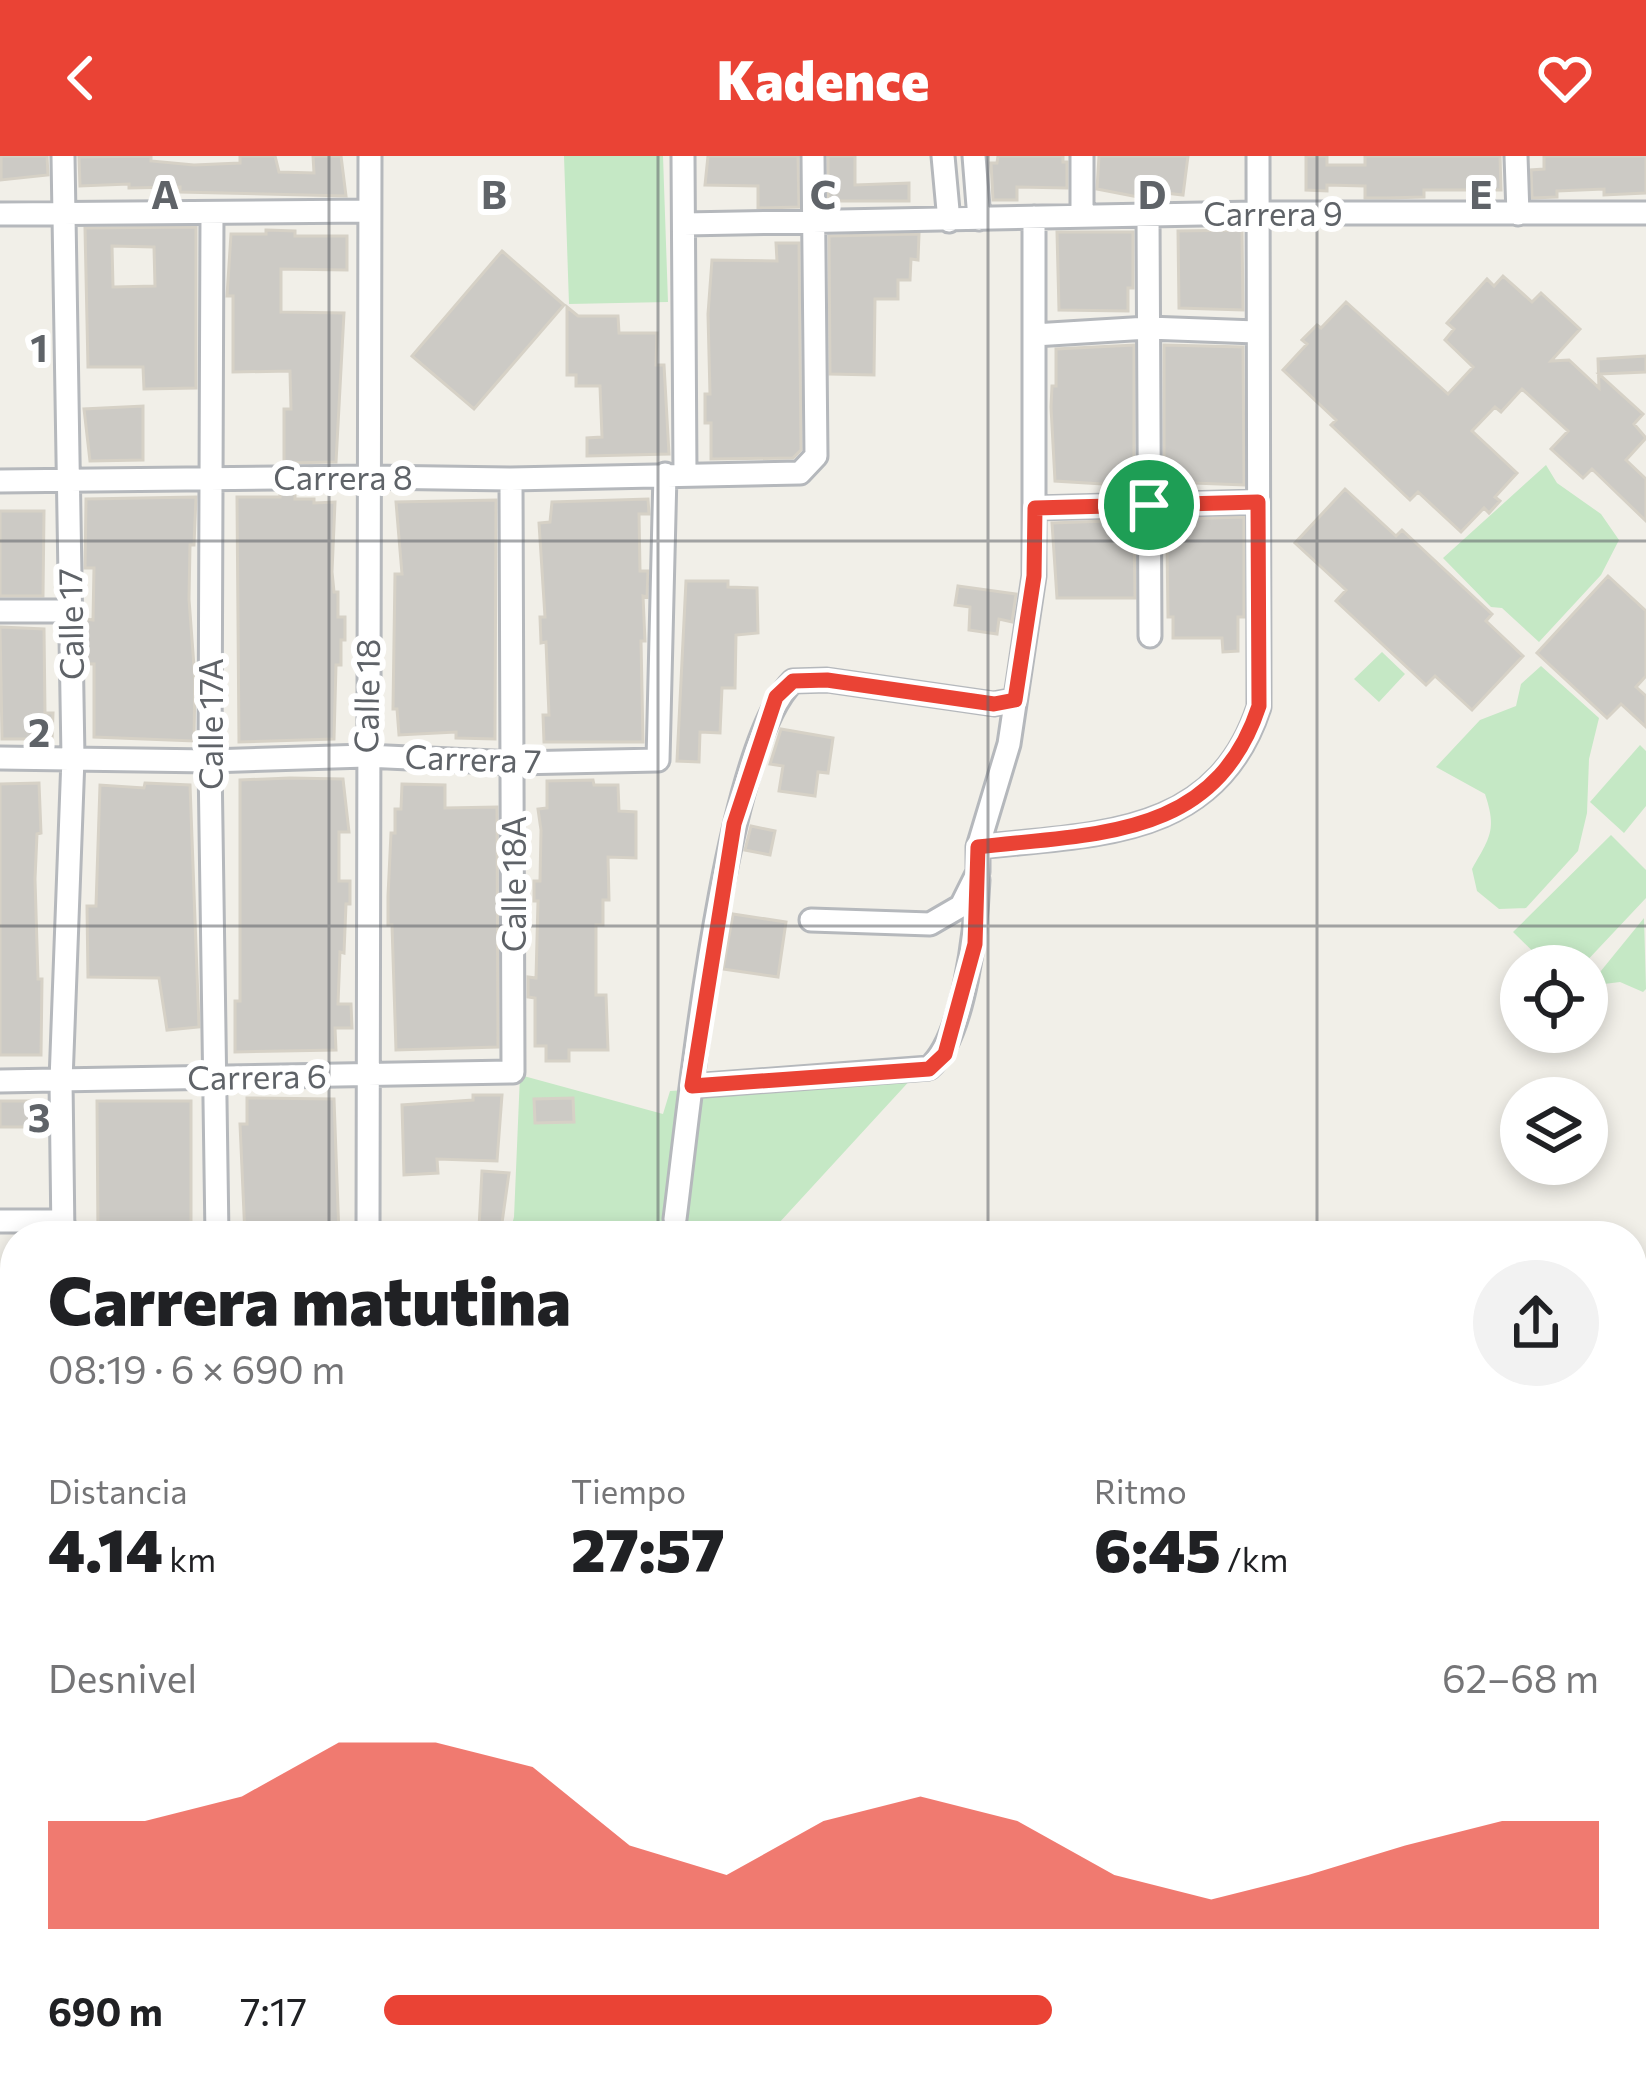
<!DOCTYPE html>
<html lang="es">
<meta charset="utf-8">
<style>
:root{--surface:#fff;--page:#f2f2f2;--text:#202124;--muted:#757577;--accent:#ea4335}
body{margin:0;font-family:Commissioner,sans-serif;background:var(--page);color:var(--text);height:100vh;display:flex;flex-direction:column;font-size:45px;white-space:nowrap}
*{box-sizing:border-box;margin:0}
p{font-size:39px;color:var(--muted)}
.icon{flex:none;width:66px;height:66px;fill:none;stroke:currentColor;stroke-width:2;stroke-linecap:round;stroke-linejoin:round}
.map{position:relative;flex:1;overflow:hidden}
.panel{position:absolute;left:0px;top:1065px;width:1647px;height:861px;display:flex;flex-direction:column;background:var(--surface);border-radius:48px 48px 0 0;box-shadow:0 6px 18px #0003}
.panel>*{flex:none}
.tools{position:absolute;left:1500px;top:789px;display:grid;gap:24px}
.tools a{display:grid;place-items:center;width:108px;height:108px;border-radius:50%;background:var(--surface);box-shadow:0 6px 18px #0003;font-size:60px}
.pin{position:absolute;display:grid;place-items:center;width:102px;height:102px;color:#fff;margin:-51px;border:6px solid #fff;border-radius:50%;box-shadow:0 3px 12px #0007}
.round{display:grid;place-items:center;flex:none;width:126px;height:126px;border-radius:63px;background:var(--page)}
.overview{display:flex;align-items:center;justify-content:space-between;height:204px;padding:0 48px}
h1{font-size:66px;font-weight:800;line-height:90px}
.figures{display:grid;grid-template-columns:repeat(3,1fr);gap:18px;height:204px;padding:12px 48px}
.figures div{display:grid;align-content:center}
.figures b{font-size:60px;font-weight:800}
.figures small{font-size:33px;font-weight:400}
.figures p{font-size:33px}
.chart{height:336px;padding:24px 48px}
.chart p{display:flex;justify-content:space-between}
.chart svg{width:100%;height:216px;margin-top:12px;fill:var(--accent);opacity:.7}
ul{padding:0 48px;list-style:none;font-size:39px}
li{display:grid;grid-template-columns:192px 144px 1fr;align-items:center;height:90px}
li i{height:30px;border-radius:15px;background:var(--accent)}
header{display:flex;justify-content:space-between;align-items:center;height:156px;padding:0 48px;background:var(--accent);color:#fff;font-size:54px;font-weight:800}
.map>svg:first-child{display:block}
</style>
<header><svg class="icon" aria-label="back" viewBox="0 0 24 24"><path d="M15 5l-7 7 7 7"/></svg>Kadence<svg class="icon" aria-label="heart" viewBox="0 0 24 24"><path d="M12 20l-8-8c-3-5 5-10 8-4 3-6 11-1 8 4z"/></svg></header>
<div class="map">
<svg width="1646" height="1925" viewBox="0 0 1646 1925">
<rect width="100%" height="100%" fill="#f1efe8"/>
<path fill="#c5e8c5" d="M 564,0 L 663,0 L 668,146 L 569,148 Z
M 1546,309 L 1557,327 L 1601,358 L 1619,384 L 1601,419 L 1539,486 L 1502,452 L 1491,451 L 1443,402 Z
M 1382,496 L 1405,518 L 1379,546 L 1354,523 Z
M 1541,510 L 1599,562 L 1589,603 L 1587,657 L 1578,695 L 1526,752 L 1499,753 L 1477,735 L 1472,713 C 1490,681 1497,674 1485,638 L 1436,611 L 1480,564 L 1516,550 L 1521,528 Z
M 1640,589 L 1646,595 L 1646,650 L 1624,677 L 1590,646 Z
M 1611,679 L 1646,714 L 1646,742 L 1582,810 L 1548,810 L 1513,776 Z
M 1644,762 L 1646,833 L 1643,836 L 1620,826 L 1604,828 L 1596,821 Z
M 520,919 L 663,958 L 670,935 L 914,920 L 767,1080 L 509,1080 L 514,1061 Z
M 1632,1201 L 1646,1201 L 1646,1925 L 0,1925 L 0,1571 L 15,1570 L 15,1911 L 1632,1911 Z"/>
<path fill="#cccac5" stroke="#d6d1c6" stroke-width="3" fill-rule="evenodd" d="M 1,0 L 47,0 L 48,19 L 1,24 Z
M 151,0 L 151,5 L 194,9 L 240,7 L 240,0 L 275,0 L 279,16 L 314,17 L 313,0 L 341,0 L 346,40 L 180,36 L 180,31 L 129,32 L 129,28 L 80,30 L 79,1 Z
M 708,0 L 798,0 L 799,51 L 758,52 L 758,30 L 705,29 Z
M 828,0 L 855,0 L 855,29 L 909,27 L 909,45 L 828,45 Z
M 998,0 L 1063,0 L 1063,6 L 1067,6 L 1067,32 L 1017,31 L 1017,44 L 993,44 L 991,7 L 997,7 Z
M 1099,0 L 1188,0 L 1183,39 L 1139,34 L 1138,41 L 1097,33 Z
M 1306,0 L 1327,0 L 1327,9 L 1365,9 L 1365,0 L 1500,0 L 1501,34 L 1424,34 L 1424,41 L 1386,42 L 1365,42 L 1365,30 L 1327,29 L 1327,35 L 1306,34 Z
M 1544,0 L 1646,0 L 1646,37 L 1604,39 L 1604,33 L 1557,35 L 1557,41 L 1532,42 L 1531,14 L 1544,13 Z
M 196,71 L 196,232 L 144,233 L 143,211 L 88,211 L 85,72 ZM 112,90 L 154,91 L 155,130 L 113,131 Z
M 266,74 L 295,75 L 295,80 L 347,80 L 347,114 L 281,113 L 281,156 L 344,157 L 336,306 L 284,307 L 284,253 L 291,253 L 290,215 L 233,216 L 233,140 L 227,140 L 231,78 L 266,78 Z
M 1242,74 L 1243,154 L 1179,152 L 1178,75 Z
M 1057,76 L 1133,76 L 1133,132 L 1128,132 L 1128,155 L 1059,154 Z
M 919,78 L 918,104 L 911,103 L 910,124 L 898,124 L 898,143 L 875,143 L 874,219 L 830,218 L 829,80 Z
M 776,87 L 799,87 L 801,294 L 793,302 L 711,303 L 711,267 L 705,267 L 705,238 L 710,238 L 708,158 L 712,104 L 777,105 Z
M 502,95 L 564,149 L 474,253 L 412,200 Z
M 1503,120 L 1532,146 L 1541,137 L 1580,173 L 1551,205 L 1569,204 L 1599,232 L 1598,203 L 1646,200 L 1646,216 L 1599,218 L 1643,258 L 1634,268 L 1646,282 L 1626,304 L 1646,323 L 1646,365 L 1592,313 L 1583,322 L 1551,293 L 1568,275 L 1522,233 L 1501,256 L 1495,251 L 1472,275 L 1517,317 L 1495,341 L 1500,345 L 1489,357 L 1484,352 L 1461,376 L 1418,336 L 1410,344 L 1331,269 L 1336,264 L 1283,214 L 1307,188 L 1302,184 L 1317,169 L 1321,172 L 1346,146 L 1448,238 L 1473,211 L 1445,184 L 1454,173 L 1447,167 L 1487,123 L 1494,130 Z
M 567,151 L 578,160 L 618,160 L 619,177 L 657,177 L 656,209 L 664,209 L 669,298 L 587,300 L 587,282 L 602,281 L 600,230 L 576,230 L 576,219 L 567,219 Z
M 1134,189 L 1134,330 L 1055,325 L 1051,251 L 1052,230 L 1056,230 L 1056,193 Z
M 1164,189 L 1243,191 L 1244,329 L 1168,326 L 1168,309 L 1164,308 Z
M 143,250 L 143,304 L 90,305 L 84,253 Z
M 1345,333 L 1396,380 L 1402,374 L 1492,458 L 1486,465 L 1523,500 L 1472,554 L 1435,520 L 1426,529 L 1336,445 L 1346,434 L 1295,387 Z
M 280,337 L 295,337 L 295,343 L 314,343 L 314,347 L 335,346 L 332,416 L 334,436 L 338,436 L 338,461 L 345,461 L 345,484 L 341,484 L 341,509 L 336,509 L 334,583 L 239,586 L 237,341 L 280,341 Z
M 196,341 L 194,389 L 190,389 L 189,443 L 195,524 L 194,585 L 94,581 L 94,508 L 86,508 L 86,463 L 93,464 L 94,412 L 85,412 L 86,343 Z
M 648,343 L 649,358 L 639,358 L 640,415 L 648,415 L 647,441 L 643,440 L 645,485 L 641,485 L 643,586 L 544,586 L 543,559 L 549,559 L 546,486 L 541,487 L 540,461 L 545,461 L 539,367 L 550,366 L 552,346 Z
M 496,344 L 495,583 L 456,582 L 456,576 L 399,579 L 397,553 L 393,553 L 395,418 L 402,418 L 396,346 Z
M 0,355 L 44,355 L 43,440 L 0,440 Z
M 1244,361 L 1244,461 L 1238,461 L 1238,495 L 1223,496 L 1222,482 L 1173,482 L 1173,461 L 1168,461 L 1167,387 L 1179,387 L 1179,363 Z
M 1134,364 L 1135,442 L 1057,442 L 1052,367 Z
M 1608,420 L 1646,455 L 1646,520 L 1636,531 L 1646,540 L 1646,571 L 1621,548 L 1607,562 L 1537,497 Z
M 686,425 L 728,425 L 728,431 L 757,432 L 758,477 L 736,479 L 735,532 L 722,532 L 720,577 L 700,576 L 699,606 L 677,605 Z
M 958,430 L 1016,438 L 1012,466 L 999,463 L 997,478 L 969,474 L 970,451 L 955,449 Z
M 0,471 L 44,473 L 45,557 L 53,557 L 52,583 L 2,583 Z
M 781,573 L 833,582 L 828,617 L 818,616 L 815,640 L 779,635 L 783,610 L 770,608 Z
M 290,622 L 343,623 L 349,676 L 339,676 L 339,725 L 350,725 L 350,748 L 346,748 L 344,797 L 340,796 L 338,848 L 351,848 L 352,872 L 335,872 L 336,894 L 235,896 L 235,845 L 240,845 L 240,624 Z
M 593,624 L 594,629 L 618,629 L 619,655 L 636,656 L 636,702 L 608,701 L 609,744 L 603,744 L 603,769 L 596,769 L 596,839 L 606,839 L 608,894 L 569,894 L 569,905 L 546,905 L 546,890 L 535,890 L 535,842 L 528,841 L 528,821 L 536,822 L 538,745 L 534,745 L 534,725 L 540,725 L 541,674 L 538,653 L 547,652 L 547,625 Z
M 39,627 L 41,677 L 37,678 L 35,723 L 38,823 L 42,823 L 41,899 L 0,899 L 0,628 Z
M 145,627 L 190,629 L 199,871 L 167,874 L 159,822 L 88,821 L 87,750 L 96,750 L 100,629 L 144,632 Z
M 402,628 L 445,629 L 445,652 L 497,651 L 498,891 L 396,894 L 392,769 L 388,769 L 388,740 L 391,677 L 395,677 L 395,653 L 401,653 Z
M 751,670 L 775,675 L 770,699 L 745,694 Z
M 733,758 L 786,766 L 778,821 L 723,813 Z
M 473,939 L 502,939 L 497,1005 L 437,1003 L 438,1017 L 404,1019 L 402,949 L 473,944 Z
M 247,942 L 334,943 L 339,1080 L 245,1080 L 240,968 L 247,968 Z
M 573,942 L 574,966 L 535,967 L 534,943 Z
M 0,945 L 44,945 L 44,971 L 0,971 Z
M 97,945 L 191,945 L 191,1080 L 98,1080 Z
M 482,1015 L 509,1017 L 501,1074 L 479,1072 Z"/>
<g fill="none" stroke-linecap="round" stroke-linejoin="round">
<g stroke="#b5b8bc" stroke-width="27">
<path id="minor" d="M 683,0 L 685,317
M 943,0 L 949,65
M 974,0 L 979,63
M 1516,0 L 1518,58
M 212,57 L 210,605 L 217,1080
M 0,58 L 368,55
M 1148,59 L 1150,480
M 1082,60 L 1082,0
M 684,68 L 1255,57 L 1646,57
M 1034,179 L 1148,172 L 1256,176
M 0,325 L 370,321 L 511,323 L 800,317 L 816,300 L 813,0
M 1035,352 L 1258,346
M 0,455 L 71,455
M 0,602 L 210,605 L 366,600 L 515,607 L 658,604 L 665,318
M 978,691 C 1094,678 1216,683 1259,551 L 1258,0
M 811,764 L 930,768 L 961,750 L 978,716 L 978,691 L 1009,588 L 1034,420 L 1034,61
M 0,925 L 513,916 L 511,323
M 692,930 L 929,912 C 965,880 976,772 978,724
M 675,1063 C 689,954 724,592 793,525 L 827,524 L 994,548 L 1015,544
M 0,1065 L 63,1065
M 63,1080 L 61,925 L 73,602 L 63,0
M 368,1080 L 370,0
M 0,1224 L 15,1225
M 0,1292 L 15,1292
M 0,1427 L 15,1427
M 0,1560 L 15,1560
M 1632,1690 L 1646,1688"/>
</g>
<use href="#minor" stroke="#fff" stroke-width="21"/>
</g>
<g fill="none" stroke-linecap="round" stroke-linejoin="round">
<g stroke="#fff" stroke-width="24">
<path id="route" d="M 1258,346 L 1259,550 C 1215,684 1095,677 978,691 L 975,788 L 945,898 L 929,913 L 692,930 L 734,668 L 776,541 L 793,525 L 827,524 L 994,548 L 1015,544 L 1034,420 L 1035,352 Z"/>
</g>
<use href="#route" stroke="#ea4335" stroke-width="15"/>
</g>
<path fill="none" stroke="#5f6368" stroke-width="3" stroke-opacity="0.55" d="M 329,0 L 329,1080M 658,0 L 658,1080M 988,0 L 988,1080M 1317,0 L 1317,1080M 0,385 L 1646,385M 0,770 L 1646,770M 0,1155 L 15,1155M 1632,1155 L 1646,1155M 0,1540 L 15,1540M 1632,1540 L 1646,1540M 329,1911 L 329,1925M 658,1911 L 658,1925M 988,1911 L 988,1925M 1317,1911 L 1317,1925"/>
<g text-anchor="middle" stroke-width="12" stroke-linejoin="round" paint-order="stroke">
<g font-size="33" fill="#5f6368" stroke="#fff">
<text x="1273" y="70">Carrera 9</text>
<text x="343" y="334">Carrera 8</text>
<text transform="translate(71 468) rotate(-91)" y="12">Calle 17</text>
<text transform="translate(367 540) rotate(-89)" y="12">Calle 18</text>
<text transform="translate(211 568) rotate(-90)" y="12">Calle 17A</text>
<text transform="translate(473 603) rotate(2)" y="12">Carrera 7</text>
<text transform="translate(514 728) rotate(-90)" y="12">Calle 18A</text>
<text transform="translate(257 921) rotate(-1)" y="12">Carrera 6</text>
</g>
</g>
<g font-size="39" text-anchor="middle" font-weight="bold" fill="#5f6368" stroke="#fff" stroke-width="12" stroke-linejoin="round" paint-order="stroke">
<text x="165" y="53">A</text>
<text x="494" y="53">B</text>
<text x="823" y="53">C</text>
<text x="1152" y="53">D</text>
<text x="1481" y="53">E</text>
<text x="39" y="206">1</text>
<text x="39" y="591">2</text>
<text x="39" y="976">3</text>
</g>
</svg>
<div class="tools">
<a><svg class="icon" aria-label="locate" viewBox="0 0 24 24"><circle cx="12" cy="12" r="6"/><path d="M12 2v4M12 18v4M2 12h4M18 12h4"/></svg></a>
<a><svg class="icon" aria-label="layers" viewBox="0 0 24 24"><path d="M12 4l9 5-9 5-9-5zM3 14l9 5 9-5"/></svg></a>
</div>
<div class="pin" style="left:1149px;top:349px;background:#1e9e55"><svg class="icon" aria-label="arrive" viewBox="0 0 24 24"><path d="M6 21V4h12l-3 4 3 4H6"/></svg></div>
<section class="panel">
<div class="overview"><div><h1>Carrera matutina</h1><p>08:19 · 6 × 690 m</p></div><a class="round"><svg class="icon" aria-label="share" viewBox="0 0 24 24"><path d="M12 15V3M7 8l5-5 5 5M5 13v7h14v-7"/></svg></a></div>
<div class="figures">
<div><p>Distancia</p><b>4.14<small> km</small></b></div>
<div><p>Tiempo</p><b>27:57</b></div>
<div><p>Ritmo</p><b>6:45<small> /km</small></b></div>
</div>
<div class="chart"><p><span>Desnivel</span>62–68 m</p>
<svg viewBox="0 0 160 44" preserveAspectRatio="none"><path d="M0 44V22L10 22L20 17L30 6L40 6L50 11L60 27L70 33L80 22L90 17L100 22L110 33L120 38L130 33L140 27L150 22L160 22V44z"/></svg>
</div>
<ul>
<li><b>690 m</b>7:17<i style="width:55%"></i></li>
</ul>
</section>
</div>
